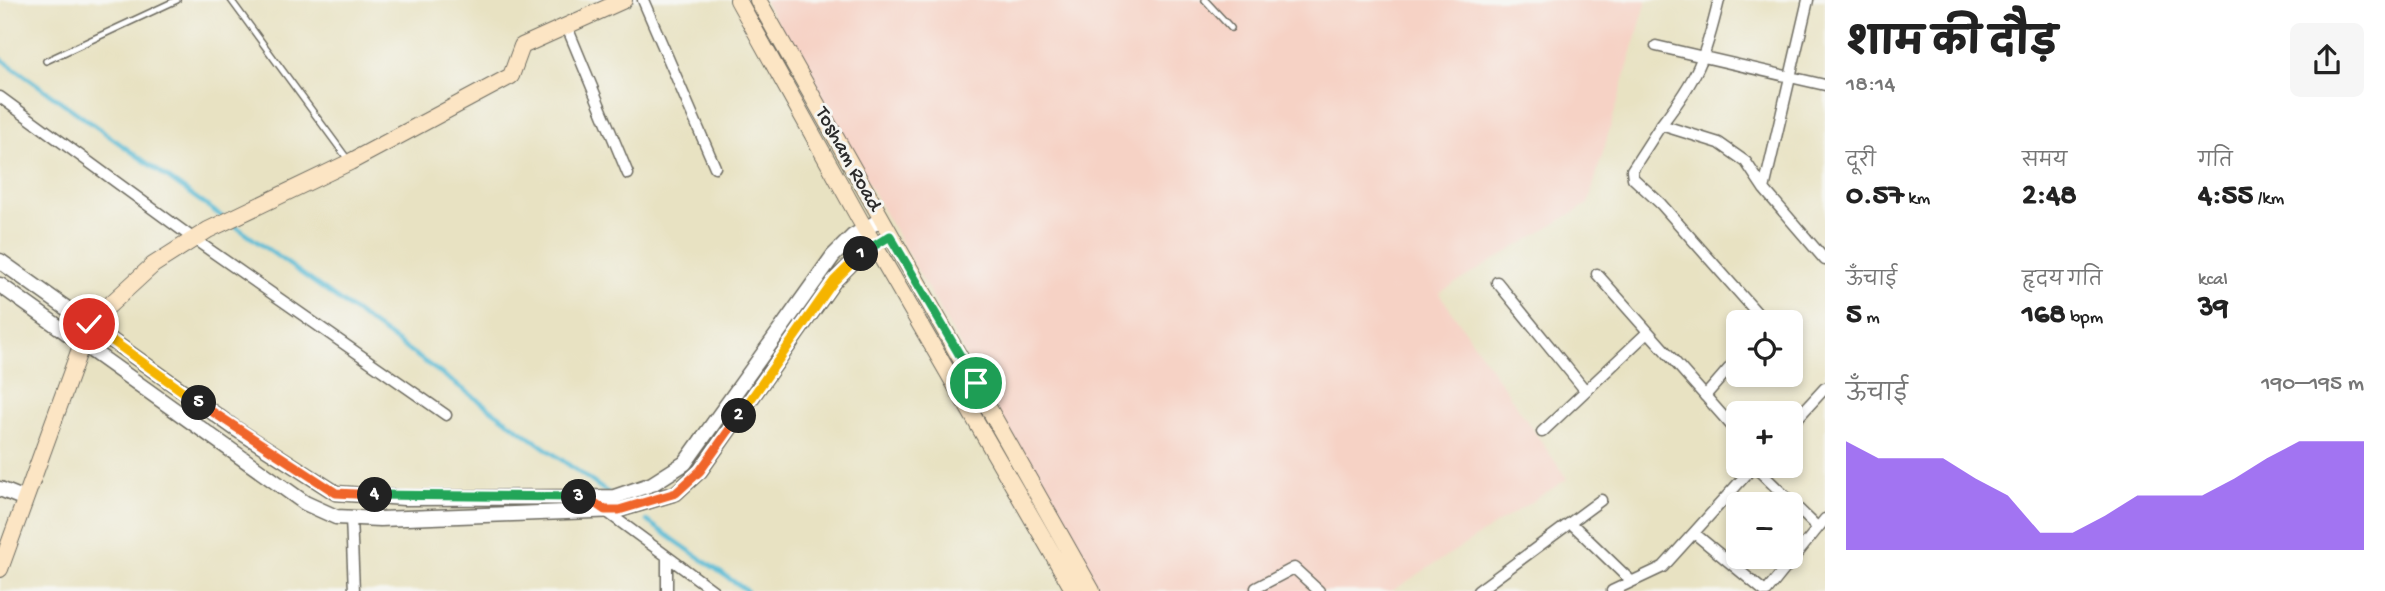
<!DOCTYPE html>
<html lang="hi">
<meta charset="utf-8">
<style>
:root{--surface:#fff;--page:#f6f6f6;--text:#222;--muted:#767676;--accent:#7c3aed}
body{margin:0;font-family:"Gochi Hand","Playpen Sans Deva",sans-serif;background:var(--page);color:var(--text);height:100vh;display:flex;flex-direction:column;font-size:26px;white-space:nowrap}
*{box-sizing:border-box;margin:0}
p{font-size:23px;color:var(--muted)}
.icon{flex:none;width:38px;height:38px;fill:none;stroke:currentColor;stroke-width:2;stroke-linecap:round;stroke-linejoin:round}
.map{position:relative;flex:1;overflow:hidden}
.drawer{display:flex;flex-direction:column;background:var(--surface);width:560px}
.drawer>*{flex:none}
.fabs{position:absolute;left:1726px;top:310px;display:grid;gap:14px}
.fabs a{display:grid;place-items:center;width:77px;height:77px;border-radius:10px;background:var(--surface);box-shadow:0 4px 10px #0003;font-size:35px}
.pin{position:absolute;display:grid;place-items:center;width:60px;height:60px;color:#fff;margin:-30px;border:4px solid #fff;border-radius:50%;box-shadow:0 2px 7px #0007}
.km{position:absolute;width:35px;height:35px;margin:-18px;border-radius:50%;background:#222;color:#fff;font-size:19px;line-height:35px;text-align:center}
.round{display:grid;place-items:center;flex:none;width:74px;height:74px;border-radius:10px;background:var(--page)}
.overview{display:flex;align-items:center;justify-content:space-between;height:119px;padding:0 21px}
h1{font-size:38px;font-weight:800;line-height:52px}
.stats{display:grid;grid-template-columns:repeat(3,1fr);gap:10px;height:119px;padding:7px 21px}
.stats div{display:grid;align-content:center}
.stats b{font-size:30px;font-weight:800}
.stats small{font-size:19px;font-weight:400}
.stats p{font-size:19px}
.chart{height:196px;padding:14px 21px}
.chart p{display:flex;justify-content:space-between}
.chart svg{width:100%;height:126px;margin-top:7px;fill:var(--accent);opacity:.7}
main{display:flex;flex:1;min-height:0}
.map>svg:first-child{display:block}
</style>
<main>
<div class="map">
<svg width="1825" height="591" viewBox="0 0 1825 591">
<rect width="100%" height="100%" fill="#f6f6f2"/>
<filter id="ink" filterUnits="userSpaceOnUse"><feTurbulence type="fractalNoise" baseFrequency=".0143" numOctaves="2"/><feDisplacementMap in="SourceGraphic" scale="14" xChannelSelector="R" yChannelSelector="G"/><feConvolveMatrix kernelMatrix="1 2 1 2 8 2 1 2 1" color-interpolation-filters="sRGB"/></filter>
<filter id="wash" filterUnits="userSpaceOnUse"><feTurbulence type="fractalNoise" baseFrequency=".00686" numOctaves="4" result="noise"/><feDisplacementMap in="SourceGraphic" scale="28" xChannelSelector="R" yChannelSelector="G"/><feGaussianBlur stdDeviation="1.57" result="paint"/><feColorMatrix in="noise" values="0 0 0 0 0 0 0 0 0 0 0 0 0 0 0 0 0 1.4 0 .05"/><feComposite in="paint" operator="in"/></filter>
<g filter="url(#wash)">
<rect width="100%" height="100%" fill="#e8e2c2"/>
<path fill="#f6d2c5" d="M 764,0 L 1647,0 L 1588,204 L 1439,293 L 1567,479 L 1392,591 L 1099,591 Z"/>
<g fill="none" stroke-linecap="round" stroke-linejoin="round">
<path stroke="#56bad4" stroke-width="4.5" d="M 0,58 L 224,218
M 231,223 L 608,493
M 647,521 L 747,591"/>
</g>
</g>
<g filter="url(#ink)">
<g fill="none" stroke-linecap="round" stroke-linejoin="round">
<g stroke="#6d6b60" stroke-width="8">
<path id="service" d="M 231,0 L 349,161
M 1205,0 L 1231,28
M 46,61 L 177,0"/>
</g>
<g stroke="#6d6b60" stroke-width="13">
<path id="minor" d="M 643,0 L 715,167
M 1719,0 C 1705,59 1698,77 1661,125 L 1719,143 L 1746,162 L 1764,189 L 1825,260
M 567,27 L 628,174
M 1656,46 L 1825,85
M 0,97 L 194,239 L 446,415
M 1661,125 L 1632,170 L 1633,178 L 1661,204 L 1765,322
M 1764,189 L 1808,0
M 1597,274 L 1738,433
M 1497,282 L 1585,390
M 1705,396 L 1738,358
M 1790,426 L 1825,388
M 1542,432 L 1648,332
M 1754,466 L 1817,527
M 603,509 L 714,591
M 351,517 L 354,591
M 1571,523 L 1631,581
M 1694,533 L 1764,591
M 667,558 L 667,591
M 1256,588 L 1294,568 L 1319,591
M 1478,591 L 1601,500
M 1612,591 L 1663,567 L 1754,466
M 1767,591 L 1825,519"/>
</g>
<g stroke="#6d6b60" stroke-width="17">
<path id="tertiary" d="M 0,261 L 236,429 L 336,493 L 404,498 L 614,497 L 652,484 L 685,463 L 833,256 L 853,236 L 880,220
M 0,285 L 305,503 L 336,517 L 380,519 L 619,510 L 676,493 L 700,471 L 834,281 L 857,258 L 890,236
M 0,489 L 25,499"/>
</g>
<g stroke="#6d6b60" stroke-width="18">
<path id="secondary" d="M 738,0 L 865,229 L 1074,591
M 758,0 L 1092,591
M 0,569 L 89,324 L 153,265 L 208,230 L 350,162 L 511,76 L 522,46 L 624,0"/>
</g>
<use href="#service" stroke="#fff" stroke-width="5"/>
<use href="#minor" stroke="#fff" stroke-width="10"/>
<use href="#tertiary" stroke="#fff" stroke-width="14"/>
<use href="#secondary" stroke="#fce5c4" stroke-width="16"/>
</g>
</g>
<g fill="none" stroke-linecap="round" stroke-linejoin="round" filter="url(#ink)">
<g stroke="#fff" stroke-width="14">
<path id="split-1" d="M 861,254 L 890,236 L 976,383"/>
</g>
<g stroke="#fff" stroke-width="14">
<path id="split-2" d="M 739,416 L 834,281 L 861,254"/>
</g>
<g stroke="#fff" stroke-width="14">
<path id="split-3" d="M 579,497 L 586,497 L 605,510 L 619,510 L 676,493 L 700,471 L 739,416"/>
</g>
<g stroke="#fff" stroke-width="14">
<path id="split-4" d="M 375,495 L 579,497"/>
</g>
<g stroke="#fff" stroke-width="14">
<path id="split-5" d="M 199,403 L 336,493 L 375,495"/>
</g>
<g stroke="#fff" stroke-width="14">
<path id="split-6" d="M 89,324 L 199,403"/>
</g>
<use href="#split-1" stroke="#22a559" stroke-width="9"/>
<use href="#split-2" stroke="#f5b400" stroke-width="9"/>
<use href="#split-3" stroke="#f0652b" stroke-width="9"/>
<use href="#split-4" stroke="#22a559" stroke-width="9"/>
<use href="#split-5" stroke="#f0652b" stroke-width="9"/>
<use href="#split-6" stroke="#f5b400" stroke-width="9"/>
</g>
<g text-anchor="middle" stroke-width="6" stroke-linejoin="round" paint-order="stroke">
<g font-size="21" fill="#2b2b2b" stroke="#f6f6f2">
<text transform="translate(850 158) rotate(61)" y="7">Tosham Road</text>
</g>
</g>
</svg>
<div class="fabs">
<a><svg class="icon" aria-label="locate" viewBox="0 0 24 24"><circle cx="12" cy="12" r="6"/><path d="M12 2v4M12 18v4M2 12h4M18 12h4"/></svg></a>
<a>+</a>
<a>−</a>
</div>
<div class="pin" style="left:976px;top:383px;background:#1e9e55"><svg class="icon" aria-label="arrive" viewBox="0 0 24 24"><path d="M6 21V4h12l-3 4 3 4H6"/></svg></div>
<div class="pin" style="left:89px;top:324px;background:#d93025"><svg class="icon" aria-label="check" viewBox="0 0 24 24"><path d="M5 12l5 5 9-10"/></svg></div>
<b class="km" style="left:861px;top:254px">1</b>
<b class="km" style="left:739px;top:416px">2</b>
<b class="km" style="left:579px;top:497px">3</b>
<b class="km" style="left:375px;top:495px">4</b>
<b class="km" style="left:199px;top:403px">5</b>
</div>
<section class="drawer">
<div class="overview"><div><h1>शाम की दौड़</h1><p>18:14</p></div><a class="round"><svg class="icon" aria-label="share" viewBox="0 0 24 24"><path d="M12 15V3M7 8l5-5 5 5M5 13v7h14v-7"/></svg></a></div>
<div class="stats">
<div><p>दूरी</p><b>0.57<small> km</small></b></div>
<div><p>समय</p><b>2:48</b></div>
<div><p>गति</p><b>4:55<small> /km</small></b></div>
</div>
<div class="stats">
<div><p>ऊँचाई</p><b>5<small> m</small></b></div>
<div><p>हृदय गति</p><b>168<small> bpm</small></b></div>
<div><p>kcal</p><b>39</b></div>
</div>
<div class="chart"><p><span>ऊँचाई</span>190–195 m</p>
<svg viewBox="0 0 160 44" preserveAspectRatio="none"><path d="M0 44V6L10 12L20 12L30 12L40 19L50 25L60 38L70 38L80 32L90 25L100 25L110 25L120 19L130 12L140 6L150 6L160 6V44z"/></svg>
</div>
</section>
</main>
